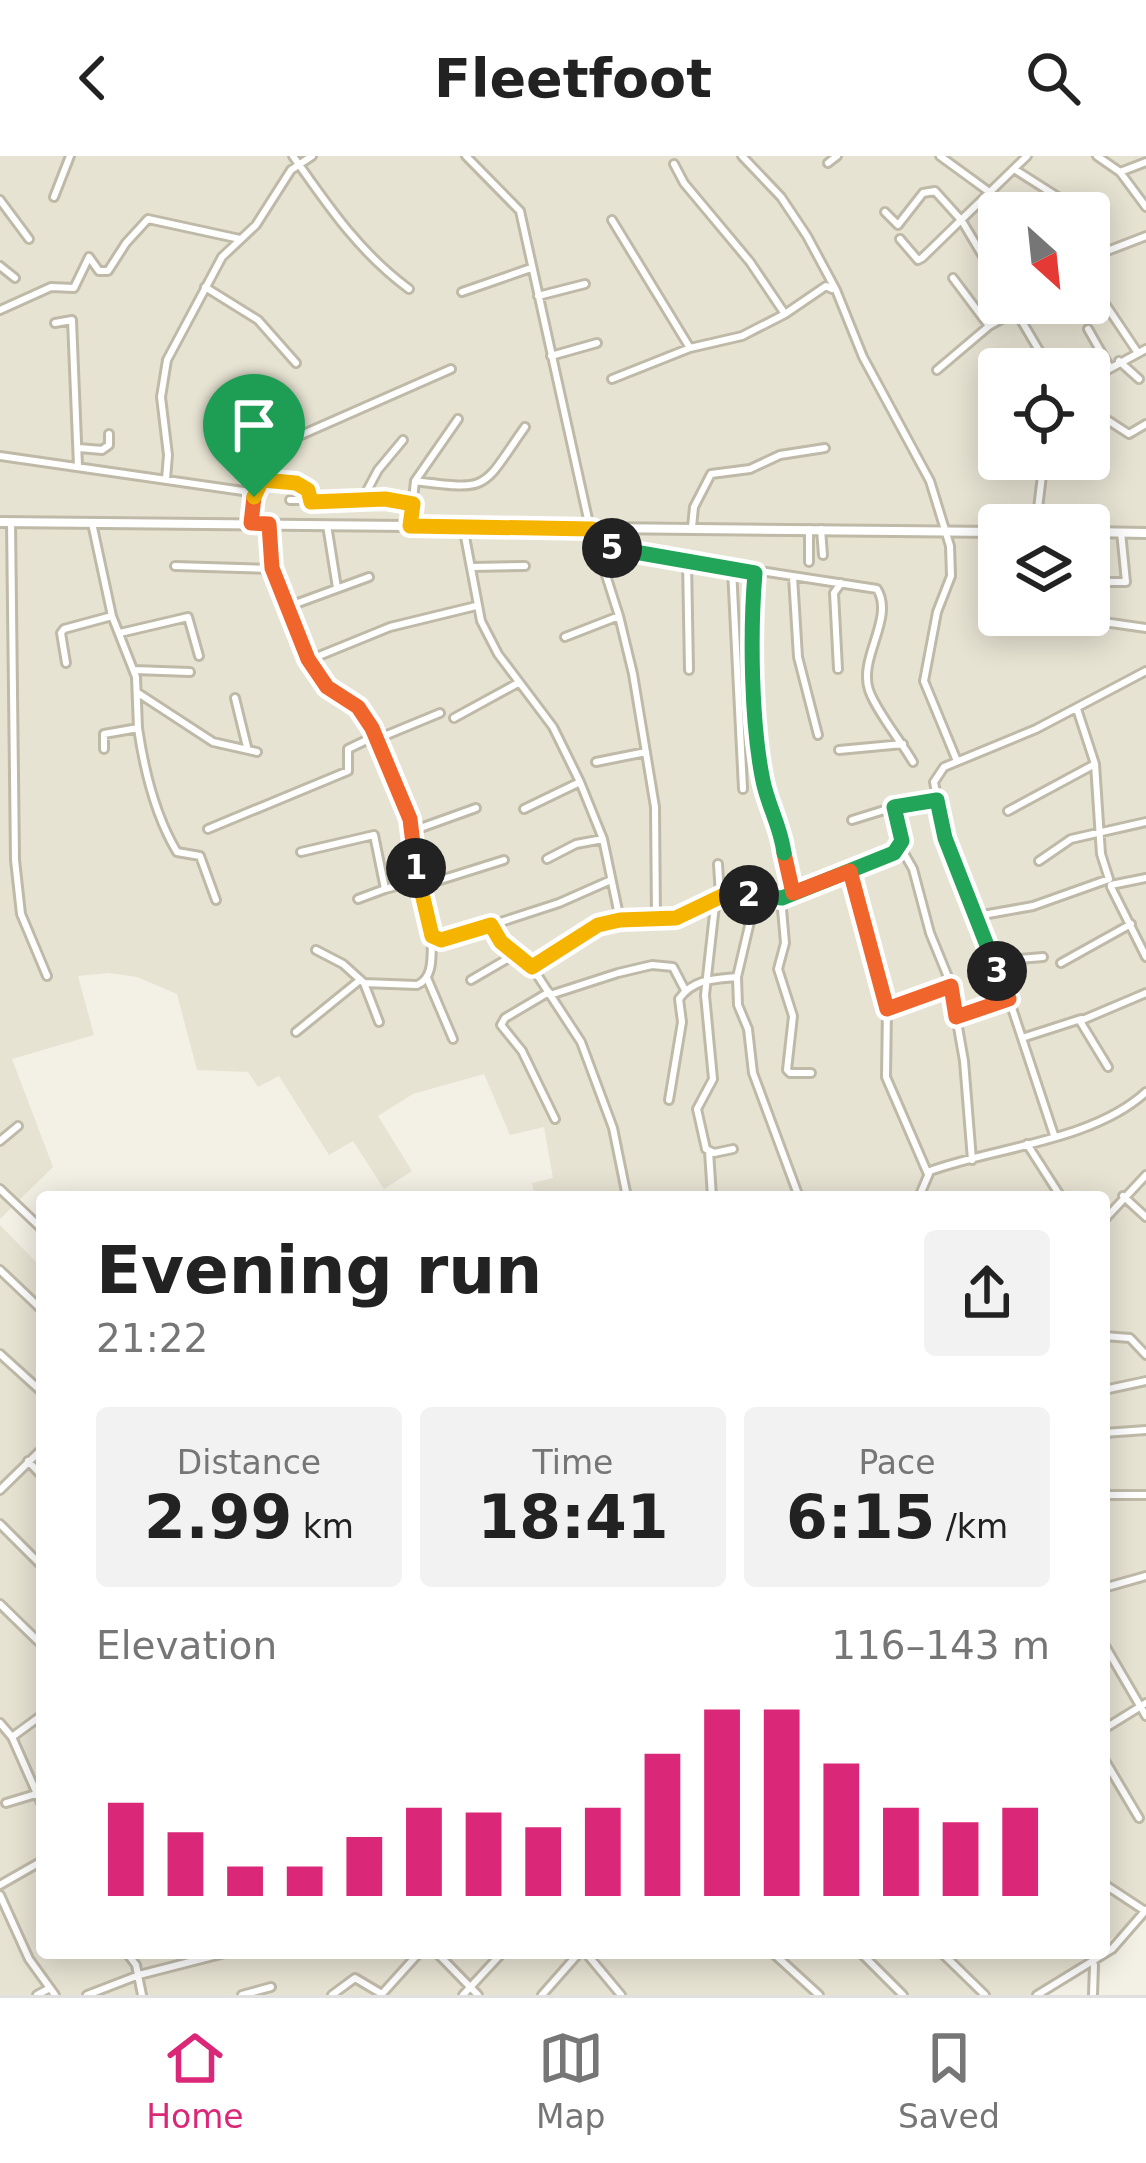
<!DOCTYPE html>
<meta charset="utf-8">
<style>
:root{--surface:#fff;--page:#f2f2f2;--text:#222;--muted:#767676;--line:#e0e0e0;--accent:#db2777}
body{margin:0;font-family:"DejaVu Sans",sans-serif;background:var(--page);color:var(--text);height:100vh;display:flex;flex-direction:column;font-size:45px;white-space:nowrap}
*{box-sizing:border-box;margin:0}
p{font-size:39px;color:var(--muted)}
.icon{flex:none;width:66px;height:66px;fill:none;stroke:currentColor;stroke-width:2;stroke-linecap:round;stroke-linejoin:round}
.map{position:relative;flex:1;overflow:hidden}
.details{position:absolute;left:36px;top:1035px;width:1074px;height:768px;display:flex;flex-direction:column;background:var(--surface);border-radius:12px;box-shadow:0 6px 30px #0003}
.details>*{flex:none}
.needle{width:78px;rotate:153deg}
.tools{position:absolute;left:978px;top:36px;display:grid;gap:24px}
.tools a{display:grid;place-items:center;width:132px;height:132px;border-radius:12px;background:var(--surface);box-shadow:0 6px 30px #0003;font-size:60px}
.pin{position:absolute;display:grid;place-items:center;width:102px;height:102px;color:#fff;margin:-123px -51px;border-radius:50% 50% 50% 0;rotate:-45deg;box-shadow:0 0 12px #0007}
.pin .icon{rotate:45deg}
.km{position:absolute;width:60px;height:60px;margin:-30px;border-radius:50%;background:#222;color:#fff;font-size:33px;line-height:60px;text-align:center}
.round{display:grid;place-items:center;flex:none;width:126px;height:126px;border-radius:12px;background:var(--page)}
.overview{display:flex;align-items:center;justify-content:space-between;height:204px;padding:0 60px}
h1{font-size:66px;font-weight:600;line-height:90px}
.figures{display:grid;grid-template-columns:repeat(3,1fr);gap:18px;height:204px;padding:12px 60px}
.figures div{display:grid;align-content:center;border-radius:12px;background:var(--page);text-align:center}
.figures b{font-size:60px;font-weight:600}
.figures small{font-size:33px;font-weight:400}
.figures p{font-size:33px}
.chart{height:336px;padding:24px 60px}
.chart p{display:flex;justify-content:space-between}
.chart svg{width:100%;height:216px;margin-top:12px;stroke:var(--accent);stroke-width:6}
header{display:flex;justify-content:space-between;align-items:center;height:156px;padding:0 60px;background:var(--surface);font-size:54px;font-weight:600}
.menu{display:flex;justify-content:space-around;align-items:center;height:168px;border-top:3px solid var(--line);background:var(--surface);font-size:33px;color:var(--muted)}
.menu a{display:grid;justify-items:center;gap:6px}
.menu .current{color:var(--accent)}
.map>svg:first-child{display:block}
</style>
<header><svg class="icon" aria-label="back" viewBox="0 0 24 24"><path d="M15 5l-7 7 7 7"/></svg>Fleetfoot<svg class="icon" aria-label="search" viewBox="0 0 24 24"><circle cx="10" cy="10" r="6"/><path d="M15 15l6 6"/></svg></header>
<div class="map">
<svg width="1146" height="1839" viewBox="0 0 1146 1839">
<rect width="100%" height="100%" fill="#f3f0e5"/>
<path fill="#e7e3d3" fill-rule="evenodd" d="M 0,0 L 1146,0 L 1146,1757 L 1104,1788 L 1104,1041 L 535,1041 L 532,1027 L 553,1022 L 544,971 L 510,979 L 484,918 L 413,938 L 378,960 L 412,1015 L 384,1033 L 353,985 L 329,999 L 279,920 L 258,931 L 248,916 L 197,914 L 177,838 L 137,821 L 109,817 L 78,820 L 94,879 L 12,903 L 53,1011 L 0,1063 ZM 999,57 L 1089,57 L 1089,147 L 999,147 ZM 999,213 L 1089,213 L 1089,303 L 999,303 ZM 999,369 L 1089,369 L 1089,459 L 999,459 Z
M 0,1069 L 42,1112 L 42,1215 L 32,1225 L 42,1235 L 42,1797 L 1091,1797 L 1037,1839 L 0,1839 Z"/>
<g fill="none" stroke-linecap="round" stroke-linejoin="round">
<g stroke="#bfb9a8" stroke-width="12">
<path id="minor" d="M 293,0 C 328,50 359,96 409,133
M 466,0 L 520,55 L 588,363 L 619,460 L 633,518 L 655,651 L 656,763 L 598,769 L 532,811 L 501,786 L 492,769
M 742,0 L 781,41 L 807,80 L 836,134 L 863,201 L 930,325 L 950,390 L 951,420 L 937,456 L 924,525 L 957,605
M 940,0 L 1018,57
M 1097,0 L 1120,16 L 1146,51
M 828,7 L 837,0
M 674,8 L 684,27 L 750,106 L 785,158
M 1014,13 L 1069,48
M 1120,16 L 1146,6
M 54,41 L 70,0
M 0,44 L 29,83
M 885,56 L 898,69 L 923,37 L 935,35 L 962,65 L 999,127
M 612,64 L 690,192
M 900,83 L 918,104 L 922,102 L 1027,0
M 1089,102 L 1146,80
M 0,110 L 15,122
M 953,122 L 989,170
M 1089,124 L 1138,197
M 205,131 L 258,164 L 296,207
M 462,136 L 531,112
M 538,140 L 585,128
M 1011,147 L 1050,213
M 0,154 L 51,131 L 74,132 L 89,101 L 99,115 L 108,115 L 126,87 L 148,63 L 240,83
M 55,167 L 72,164 L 78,310
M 1088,173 L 1109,210
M 551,200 L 597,187
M 1119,205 L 1139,223
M 937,214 L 989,170 L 1016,155
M 612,223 L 690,192 L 742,180 L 785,158 L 826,130 L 832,133
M 1089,224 L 1146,193
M 1089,252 L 1129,278 L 1146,268
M 79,292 L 102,294 L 109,289 L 109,278
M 0,300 L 250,336 L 255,350 L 251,367
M 166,323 L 168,299 L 161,241 L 167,204 L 222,101 L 256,69 L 291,14 L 312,0
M 262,324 L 303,330 L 311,346
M 415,325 C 492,335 481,333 525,271
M 253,341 L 292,283 L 451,213
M 290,344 L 385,343 L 413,348
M 362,344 L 378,314 L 403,284
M 11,366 L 15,704 L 21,758 L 47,820
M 92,367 L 112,460 L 136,521 L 138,572 L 104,578 L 104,593
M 269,368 L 272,413 L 309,504 L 327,531 L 351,545 L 364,559 L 398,631 L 410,663 L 416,725 L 432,780 L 441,784 L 458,780 L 559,747 L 611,724
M 327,369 L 337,432
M 1036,369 L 1044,303
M 410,370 L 415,325 L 458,263
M 463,370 L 481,465 L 498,498 L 553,571 L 580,626 L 603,683 L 620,764
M 692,371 L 694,351 L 711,318 L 750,313 L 780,299 L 825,292
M 809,373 L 809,406
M 821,373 L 823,399
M 992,376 L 994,442 L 999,449
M 598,390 L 877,433 C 895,462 858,502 869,534 C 876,555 901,585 913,606
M 687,405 L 689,514
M 175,410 L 272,413
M 471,411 L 525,410
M 732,413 L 743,633
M 755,417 L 759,593 L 764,631 L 781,674 L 791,735 L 894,697 L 902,685 L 894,651 L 937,644
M 793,421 L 798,501 L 818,579
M 1089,426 L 1126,426 L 1121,376
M 287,451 L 369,421
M 1055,459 L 1146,472
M 120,477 L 188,461 L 199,500
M 565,481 L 619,460
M 309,504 L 390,471 L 476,450
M 66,507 L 61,477 L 64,473 L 112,460
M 838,513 L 834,437 L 841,427
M 134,514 L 190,516
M 138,537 L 213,586 L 257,596
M 235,542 L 247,591
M 454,562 L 518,527
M 138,572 C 144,613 156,661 177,696 L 200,700 L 216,744
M 377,583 L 440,557
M 839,594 L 903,588
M 596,606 L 646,596
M 524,653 L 580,626
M 1008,655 L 1095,608
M 852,664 L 894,651
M 208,673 L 348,615 L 348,593 L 375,580
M 412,675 L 476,652
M 901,692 L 913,713 L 930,777 L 950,826 L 964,905 L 972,1004
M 301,696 L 374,679 L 385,733 L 416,725
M 547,703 L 576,688 L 603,683
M 1039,705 L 1071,683 L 1146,666
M 718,708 L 720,740
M 850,715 L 887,853 L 886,921 L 928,1018
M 1111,729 L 1146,722
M 418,731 L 504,704
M 1111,731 L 1146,801
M 756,740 L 737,821 L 738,849 L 748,873 L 753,917 L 799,1041
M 781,742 L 785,787 L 778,813 L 793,860 L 787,914 L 790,917 L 811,917
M 358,743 L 385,733
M 977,760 L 1033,750 L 1109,723 L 1101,698 L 1095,608 L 1077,553
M 656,763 L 677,762 L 714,745
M 316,794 L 343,808 L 364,827 L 417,829 C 435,822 431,798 432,780
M 993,805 L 1043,801
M 1061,807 L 1131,768
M 532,811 L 581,886 L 613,972 L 627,1041
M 427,822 L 453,883
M 471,824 L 514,799
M 364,827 L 379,866
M 549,836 L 505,862 L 501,869 L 522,895 L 555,963
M 550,839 L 618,817 L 652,809 L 673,811 L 685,834
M 887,853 L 951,831
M 955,861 L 1009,843
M 296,876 L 360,824
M 1022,882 L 1081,863
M 1108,911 L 1080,865 L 1146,837
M 669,944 L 682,866 L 679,843 C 693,823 714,823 737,821
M 1054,979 L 1009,843 L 945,682 L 934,626 L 944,611 L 1036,573 L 1146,515
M 0,985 L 18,970
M 1027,988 L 1061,1041
M 733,993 L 714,997 L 706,993 L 697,953 L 713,923 L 705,839 L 715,749 L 724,739 L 773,743 L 793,737
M 709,995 L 712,1041
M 0,1033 L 42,1073
M 1123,1040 L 1146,1061
M 919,1041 L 930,1015 C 996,991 1093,985 1146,936
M 1104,1064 L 1146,1019
M 0,1114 L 42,1154
M 1104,1180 L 1130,1182 L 1146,1199
M 0,1198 L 42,1236
M 1104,1234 L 1146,1225
M 1104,1277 L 1146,1274
M 28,1305 L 42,1320
M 0,1334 L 42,1293
M 1104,1339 L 1146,1339
M 0,1368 L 42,1410
M 1107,1431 L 1146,1420
M 0,1448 L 42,1489
M 1104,1488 L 1146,1560
M 0,1567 L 12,1581 L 42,1649
M 1104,1573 L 1146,1547
M 12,1581 L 42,1559
M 1104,1603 L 1139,1662
M 6,1647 L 36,1638
M 1104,1728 L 1145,1755
M 0,1729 L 42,1705
M 0,1739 L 29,1803 L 55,1839
M 127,1797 L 136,1809 L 142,1839
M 437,1797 L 478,1839
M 586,1797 L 621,1839
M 773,1797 L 819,1839
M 861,1797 L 903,1839
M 942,1797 L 985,1839
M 37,1839 L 50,1832
M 87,1839 L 139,1819 L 225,1797
M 242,1839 L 271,1831
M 332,1839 L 355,1822 L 382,1838
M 381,1839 L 419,1797
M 463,1839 L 502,1797
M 542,1839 L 579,1797
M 1037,1839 L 1112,1793 L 1146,1754
M 1093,1839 L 1094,1809"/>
</g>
<g stroke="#bfb9a8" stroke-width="14">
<path id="tertiary" d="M 0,366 L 999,376
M 1089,376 L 1146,377"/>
</g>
<use href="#minor" stroke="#fff" stroke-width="6"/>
<use href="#tertiary" stroke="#fff" stroke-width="8"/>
</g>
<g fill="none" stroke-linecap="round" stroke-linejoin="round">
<g stroke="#fff" stroke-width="24">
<path id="split-1" d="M 254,341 L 251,367 L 269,368 L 272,412 L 308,503 L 327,531 L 358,551 L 372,572 L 410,663 L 416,712"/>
</g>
<g stroke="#fff" stroke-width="24">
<path id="split-2" d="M 416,712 L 432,780 L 441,784 L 491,769 L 501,786 L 532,811 L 598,769 L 620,764 L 676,762 L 724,739 L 749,739"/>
</g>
<g stroke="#fff" stroke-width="24">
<path id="split-3" d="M 749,739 L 782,742 L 894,697 L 902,685 L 894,651 L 937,644 L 945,682 L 997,815"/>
</g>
<g stroke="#fff" stroke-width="24">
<path id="split-4" d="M 784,697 L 793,737 L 850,715 L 887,853 L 951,830 L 956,861 L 1009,843 L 997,815"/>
</g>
<g stroke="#fff" stroke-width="24">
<path id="split-5" d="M 612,392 L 755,417 C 750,476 751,567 763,625 C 768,650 781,671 784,697"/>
</g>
<g stroke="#fff" stroke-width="24">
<path id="split-6" d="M 254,341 L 262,324 L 296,327 L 308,334 L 311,346 L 385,343 L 413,348 L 410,370 L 592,373 L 598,390 L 612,392"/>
</g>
<use href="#split-1" stroke="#f0652b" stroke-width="15"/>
<use href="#split-2" stroke="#f5b400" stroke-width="15"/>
<use href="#split-3" stroke="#22a559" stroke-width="15"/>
<use href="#split-4" stroke="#f0652b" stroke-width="15"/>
<use href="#split-5" stroke="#22a559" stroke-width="15"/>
<use href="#split-6" stroke="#f5b400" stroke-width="15"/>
</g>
</svg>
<div class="tools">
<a><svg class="needle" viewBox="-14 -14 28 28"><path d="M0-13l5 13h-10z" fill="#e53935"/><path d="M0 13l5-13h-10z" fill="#767676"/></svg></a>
<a><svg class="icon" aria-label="locate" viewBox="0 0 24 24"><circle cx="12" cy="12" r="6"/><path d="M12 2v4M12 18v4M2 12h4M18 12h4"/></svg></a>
<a><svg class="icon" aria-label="layers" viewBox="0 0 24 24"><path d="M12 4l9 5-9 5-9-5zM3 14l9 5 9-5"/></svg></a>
</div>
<div class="pin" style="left:254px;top:341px;background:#1e9e55"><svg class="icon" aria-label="arrive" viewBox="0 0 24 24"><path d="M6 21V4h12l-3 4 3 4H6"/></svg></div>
<b class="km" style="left:416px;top:712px">1</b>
<b class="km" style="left:749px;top:739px">2</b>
<b class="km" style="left:997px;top:815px">3</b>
<b class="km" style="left:612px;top:392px">5</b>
<section class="details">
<div class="overview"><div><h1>Evening run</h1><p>21:22</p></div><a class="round"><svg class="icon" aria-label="share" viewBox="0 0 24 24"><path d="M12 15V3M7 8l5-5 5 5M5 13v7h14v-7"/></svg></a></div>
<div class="figures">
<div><p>Distance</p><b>2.99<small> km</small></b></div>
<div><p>Time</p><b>18:41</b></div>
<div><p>Pace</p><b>6:15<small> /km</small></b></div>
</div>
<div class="chart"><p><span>Elevation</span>116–143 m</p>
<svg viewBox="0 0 160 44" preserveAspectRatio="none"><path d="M5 44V25M15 44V31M25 44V38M35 44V38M45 44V32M55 44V26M65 44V27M75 44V30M85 44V26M95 44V15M105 44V6M115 44V6M125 44V17M135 44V26M145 44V29M155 44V26"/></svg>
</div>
</section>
</div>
<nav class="menu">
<a class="current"><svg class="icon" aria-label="home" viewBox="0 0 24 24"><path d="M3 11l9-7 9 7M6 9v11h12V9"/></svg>Home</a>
<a><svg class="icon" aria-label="map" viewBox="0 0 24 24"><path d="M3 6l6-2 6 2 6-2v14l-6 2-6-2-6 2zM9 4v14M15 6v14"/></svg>Map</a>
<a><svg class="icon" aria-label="saved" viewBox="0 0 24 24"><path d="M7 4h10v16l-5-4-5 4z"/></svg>Saved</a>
</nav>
